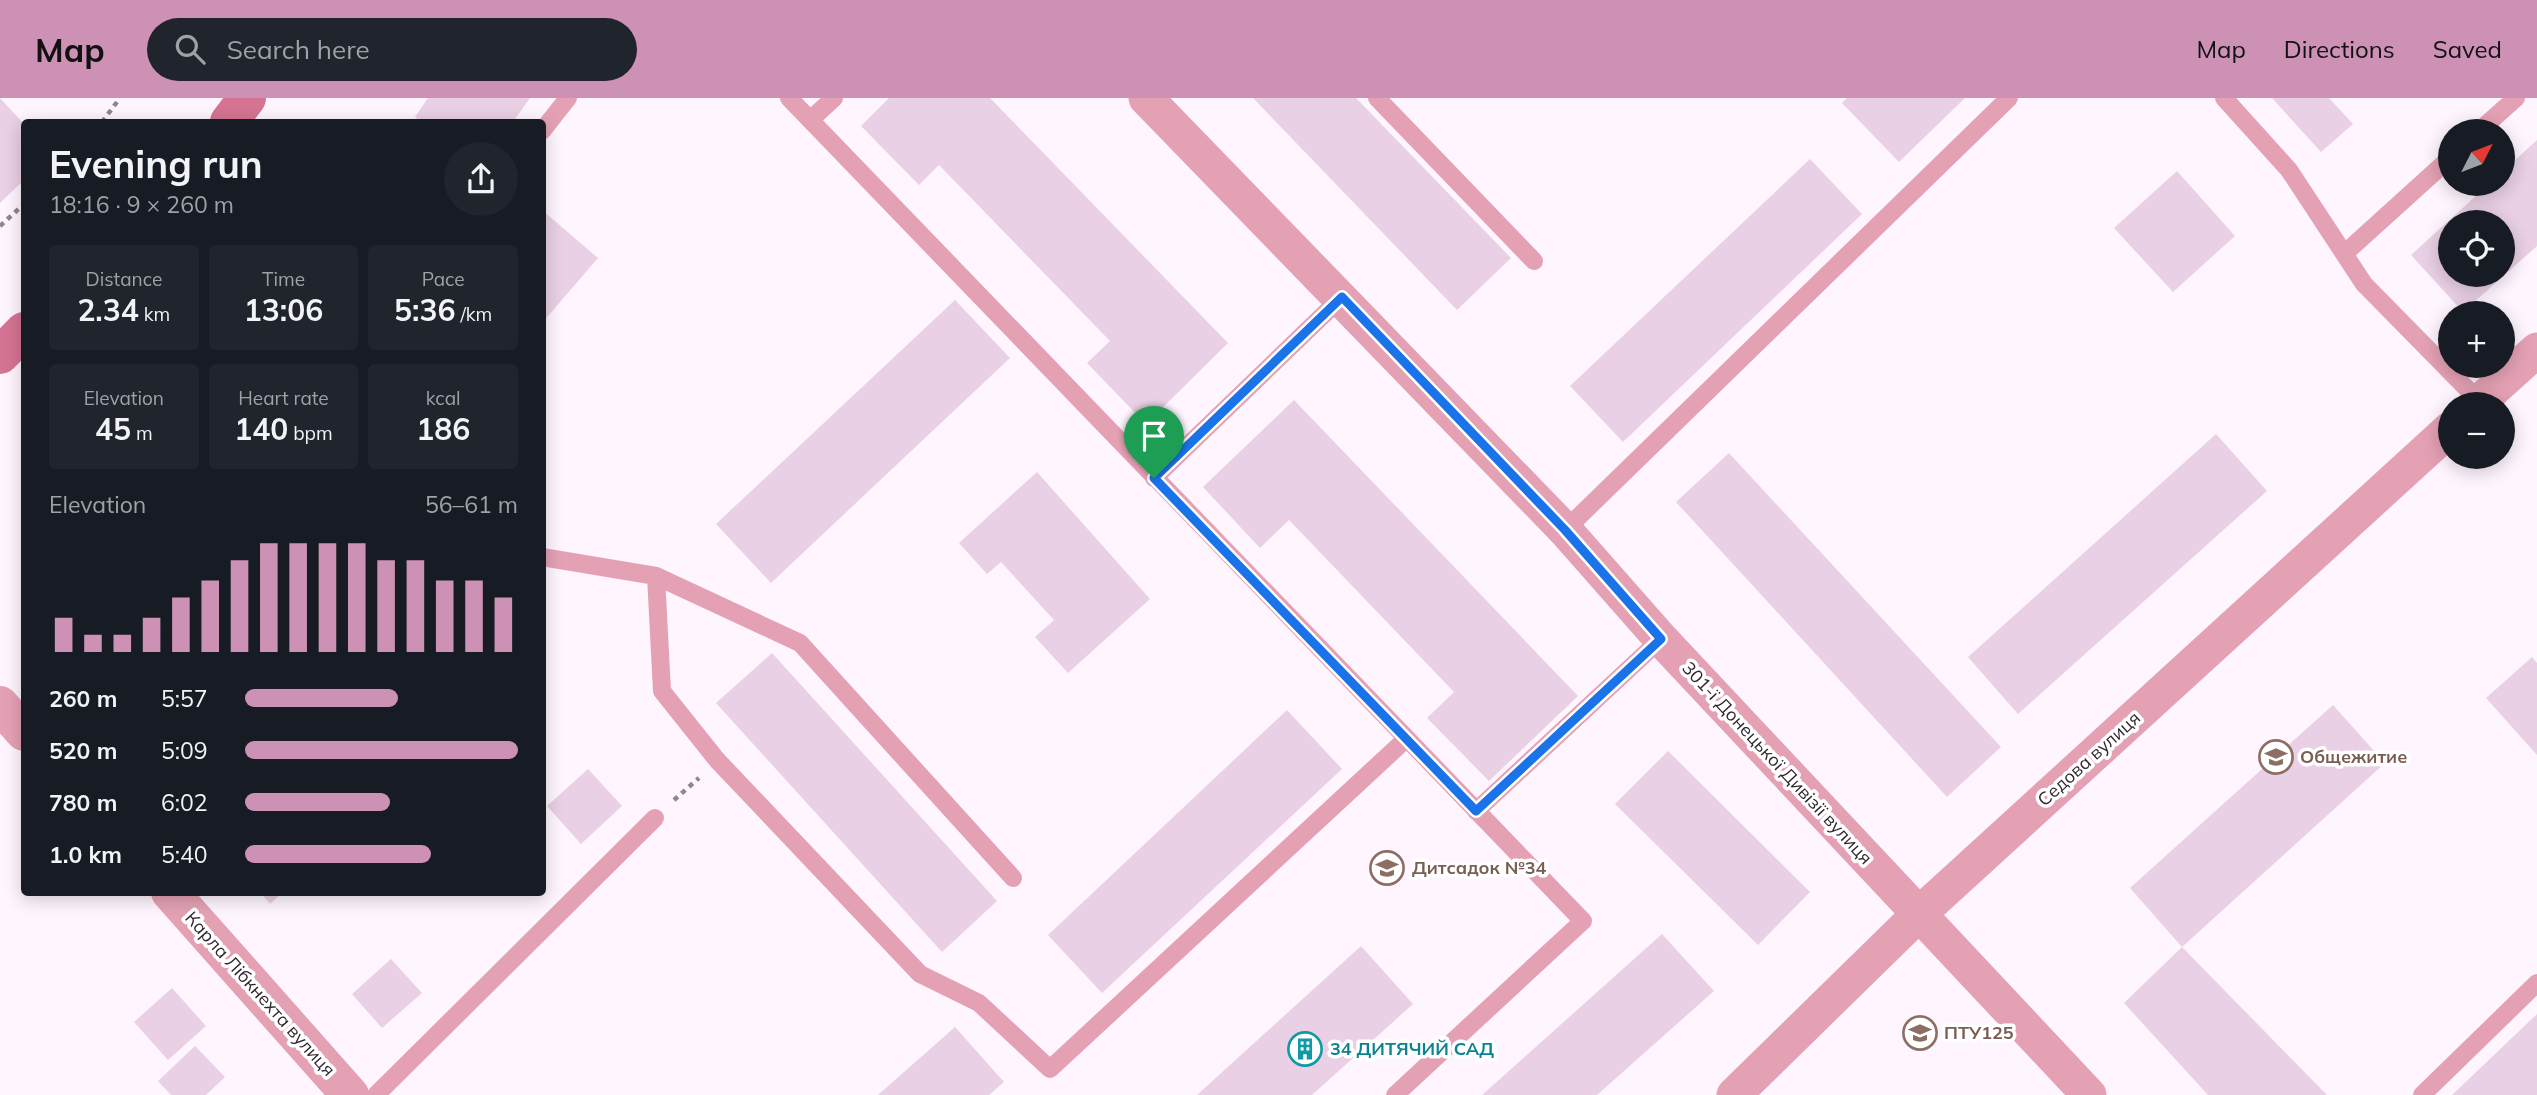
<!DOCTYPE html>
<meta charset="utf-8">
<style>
:root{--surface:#171b24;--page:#20242c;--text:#f1f3f6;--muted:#9ea1a6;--accent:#cd91b6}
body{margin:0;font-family:Mulish,sans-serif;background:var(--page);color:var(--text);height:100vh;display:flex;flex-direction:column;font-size:26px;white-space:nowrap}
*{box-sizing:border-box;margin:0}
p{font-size:23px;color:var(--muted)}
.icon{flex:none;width:38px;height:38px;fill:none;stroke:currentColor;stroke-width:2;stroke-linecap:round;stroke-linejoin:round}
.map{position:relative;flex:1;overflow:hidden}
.side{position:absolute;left:21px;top:21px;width:525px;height:777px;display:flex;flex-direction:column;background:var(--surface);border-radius:7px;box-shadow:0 4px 18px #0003}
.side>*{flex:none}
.needle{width:46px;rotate:48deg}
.fabs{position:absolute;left:2438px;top:21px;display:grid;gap:14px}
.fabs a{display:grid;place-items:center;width:77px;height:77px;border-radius:50%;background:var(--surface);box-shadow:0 4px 18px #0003;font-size:35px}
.pin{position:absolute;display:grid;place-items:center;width:60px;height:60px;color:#fff;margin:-72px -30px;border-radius:50% 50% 50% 0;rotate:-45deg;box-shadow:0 0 7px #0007}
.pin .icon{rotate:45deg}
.round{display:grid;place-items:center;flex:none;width:74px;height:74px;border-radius:37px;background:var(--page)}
.summary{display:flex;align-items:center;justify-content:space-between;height:119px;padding:0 28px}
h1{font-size:38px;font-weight:700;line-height:52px}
.stats{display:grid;grid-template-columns:repeat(3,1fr);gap:10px;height:119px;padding:7px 28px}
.stats div{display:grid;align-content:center;border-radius:7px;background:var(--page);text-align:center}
.stats b{font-size:30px;font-weight:700}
.stats small{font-size:19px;font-weight:400}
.stats p{font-size:19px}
.chart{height:196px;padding:14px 28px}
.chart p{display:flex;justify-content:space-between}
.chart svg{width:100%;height:126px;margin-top:7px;stroke:var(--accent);stroke-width:6}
ul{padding:0 28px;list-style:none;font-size:23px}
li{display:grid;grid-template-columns:112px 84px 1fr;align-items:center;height:52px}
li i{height:18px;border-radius:9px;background:var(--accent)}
header{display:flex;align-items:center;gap:42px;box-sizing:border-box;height:98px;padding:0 35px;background:var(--accent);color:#111}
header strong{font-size:33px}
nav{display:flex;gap:38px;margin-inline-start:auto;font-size:24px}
.search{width:490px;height:63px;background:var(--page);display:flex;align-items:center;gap:18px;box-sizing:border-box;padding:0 24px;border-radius:38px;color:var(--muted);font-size:26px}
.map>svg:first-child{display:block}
</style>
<header>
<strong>Map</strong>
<div class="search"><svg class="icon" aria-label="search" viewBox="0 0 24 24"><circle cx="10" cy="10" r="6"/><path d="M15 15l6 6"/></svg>Search here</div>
<nav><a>Map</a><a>Directions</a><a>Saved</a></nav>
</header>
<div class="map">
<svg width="2537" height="997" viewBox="0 0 2537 997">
<rect width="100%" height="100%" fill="#fef5fe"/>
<path fill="#e9d0e4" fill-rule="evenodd" d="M 0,0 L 24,26 L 24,82 L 0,105 Z
M 428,0 L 530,0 L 513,24 L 422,24 L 415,19 Z
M 889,0 L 990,0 L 1228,245 L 1146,326 L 1087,265 L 1110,243 L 939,67 L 919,87 L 861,28 Z
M 1253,0 L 1356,0 L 1511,160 L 1457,212 Z
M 1847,0 L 1965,0 L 1899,64 L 1842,5 Z
M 2272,0 L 2329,0 L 2353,26 L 2321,54 Z
M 2537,42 L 2537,148 L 2463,214 L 2411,157 L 2489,86 L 2502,86 L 2502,74 ZM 2450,124 L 2502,124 L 2502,177 L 2450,177 Z
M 1810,61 L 1862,116 L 1623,344 L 1570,288 Z
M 2177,73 L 2235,138 L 2173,194 L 2114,130 Z
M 542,112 L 598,160 L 542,225 Z
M 955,202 L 1010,260 L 771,485 L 716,426 Z
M 1294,302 L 1578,598 L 1489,683 L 1427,620 L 1454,594 L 1289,422 L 1260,450 L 1203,389 Z
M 2216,336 L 2267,393 L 2018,616 L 1968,559 Z
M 1729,355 L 2001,649 L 1947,699 L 1676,404 Z
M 1037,374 L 1150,501 L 1068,575 L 1035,539 L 1054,522 L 1001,464 L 987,476 L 959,445 Z
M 772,555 L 997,803 L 942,854 L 716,605 Z
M 2532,559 L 2537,565 L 2537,657 L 2486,600 Z
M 2333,607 L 2385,665 L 2182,849 L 2130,790 Z
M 1287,612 L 1342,671 L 1102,895 L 1048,837 Z
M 1668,653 L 1810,794 L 1758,847 L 1615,706 Z
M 588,671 L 622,708 L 581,746 L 547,708 Z
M 260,794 L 283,794 L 270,806 Z
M 1662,836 L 1714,893 L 1597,997 L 1482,997 Z
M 1361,848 L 1413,906 L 1312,997 L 1197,997 Z
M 2182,849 L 2327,997 L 2208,997 L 2124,905 Z
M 391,861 L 422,895 L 382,930 L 352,896 Z
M 172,890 L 206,928 L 168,962 L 134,924 Z
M 2537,916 L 2537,997 L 2452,997 Z
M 955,929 L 1004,984 L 989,997 L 878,997 Z
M 195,948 L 225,979 L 206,997 L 171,997 L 158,983 Z"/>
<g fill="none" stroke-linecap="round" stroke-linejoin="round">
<path stroke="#8e858e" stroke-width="4.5" stroke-dasharray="5 5" stroke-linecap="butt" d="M 102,24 L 120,0
M 0,128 L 24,106
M 674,702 L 699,680"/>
<path stroke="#e4a1b4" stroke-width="18" d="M 789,0 L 1583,823 L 1395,997
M 1377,0 L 1534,163
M 2224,0 L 2289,72 L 2364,186 L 2480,304
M 810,22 L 834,0
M 542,33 L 568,0
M 2479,33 L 2516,0
M 2344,156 L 2450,60
M 1154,380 L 1342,199
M 1565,432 L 2009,0
M 542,459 L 656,478 L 800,545 L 1013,780
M 656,478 L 662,593 L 717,662 L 920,876 L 979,905 L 1050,971 L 1406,641
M 1476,713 L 1661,541
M 376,997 L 655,720
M 2422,997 L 2537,885"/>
<path stroke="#e4a1b4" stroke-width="35" d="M 1146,0 L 1565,432 L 1661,541 L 2089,997
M 2477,306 L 2537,252
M 1734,997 L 1919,816 L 2450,331"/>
<path stroke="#e4a1b4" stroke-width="38" d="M 0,607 L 24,634
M 170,794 L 350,997"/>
<path stroke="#d57492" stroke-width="38" d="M 229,24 L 247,0
M 0,257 L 24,233"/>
</g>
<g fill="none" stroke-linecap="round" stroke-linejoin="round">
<g stroke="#fff" stroke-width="14">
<path id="route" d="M 1342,199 L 1565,432 L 1661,541 L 1476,713 L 1154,380 Z"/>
</g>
<use href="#route" stroke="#1a73e8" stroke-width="9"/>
</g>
<defs>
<g id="university-ring" transform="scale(1.75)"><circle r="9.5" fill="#fff" stroke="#8d6e63" stroke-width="1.5"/><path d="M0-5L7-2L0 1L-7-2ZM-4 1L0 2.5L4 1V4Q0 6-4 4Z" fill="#8d6e63"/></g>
<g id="school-ring" transform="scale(1.75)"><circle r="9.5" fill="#fff" stroke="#8d6e63" stroke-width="1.5"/><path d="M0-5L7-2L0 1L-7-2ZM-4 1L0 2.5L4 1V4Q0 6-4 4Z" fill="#8d6e63"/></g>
<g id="building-ring" transform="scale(1.75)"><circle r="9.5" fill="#fff" stroke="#0f9aa8" stroke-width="1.5"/><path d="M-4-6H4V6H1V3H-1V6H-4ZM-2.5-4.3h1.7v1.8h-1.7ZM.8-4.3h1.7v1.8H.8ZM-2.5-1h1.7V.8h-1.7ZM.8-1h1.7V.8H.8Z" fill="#0f9aa8"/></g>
</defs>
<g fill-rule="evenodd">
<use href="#university-ring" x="2276" y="659"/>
<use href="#school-ring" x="1387" y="770"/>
<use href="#university-ring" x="1920" y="935"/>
<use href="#building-ring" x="1305" y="951"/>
</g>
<g text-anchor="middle" stroke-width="7" stroke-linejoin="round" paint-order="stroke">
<g font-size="18" font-weight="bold" fill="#785e54" stroke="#fff" text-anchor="start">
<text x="2300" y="665">Общежитие</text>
<text x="1412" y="776">Дитсадок №34</text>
<text x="1944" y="941">ПТУ125</text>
</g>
<g font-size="18" fill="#2e252e" stroke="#fff">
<text transform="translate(2089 661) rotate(-42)" y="6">Седова вулиця</text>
<text transform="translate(1777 665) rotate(47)" y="6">301-ї Донецької Дивізії вулиця</text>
<text transform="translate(260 896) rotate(48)" y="6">Карла Лібкнехта вулиця</text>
</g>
<g font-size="18" font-weight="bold" fill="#0d838f" stroke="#fff" text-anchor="start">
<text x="1330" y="957">34 ДИТЯЧИЙ САД</text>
</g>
</g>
</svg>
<div class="fabs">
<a><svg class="needle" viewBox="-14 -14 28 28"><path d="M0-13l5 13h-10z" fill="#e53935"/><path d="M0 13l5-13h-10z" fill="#9ea1a6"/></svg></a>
<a><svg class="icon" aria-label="locate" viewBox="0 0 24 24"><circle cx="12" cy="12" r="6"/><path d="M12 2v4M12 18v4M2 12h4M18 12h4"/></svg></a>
<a>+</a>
<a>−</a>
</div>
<div class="pin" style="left:1154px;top:380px;background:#1e9e55"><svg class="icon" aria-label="arrive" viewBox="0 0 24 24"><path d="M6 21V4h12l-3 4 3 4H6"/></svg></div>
<section class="side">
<div class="summary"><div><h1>Evening run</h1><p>18:16 · 9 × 260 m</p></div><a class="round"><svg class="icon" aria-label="share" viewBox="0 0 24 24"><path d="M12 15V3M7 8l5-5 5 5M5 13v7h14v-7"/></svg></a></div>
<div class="stats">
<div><p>Distance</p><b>2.34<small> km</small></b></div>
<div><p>Time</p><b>13:06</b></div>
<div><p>Pace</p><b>5:36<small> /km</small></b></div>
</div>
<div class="stats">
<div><p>Elevation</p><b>45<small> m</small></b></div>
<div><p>Heart rate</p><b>140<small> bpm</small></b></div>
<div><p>kcal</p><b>186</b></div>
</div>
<div class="chart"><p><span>Elevation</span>56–61 m</p>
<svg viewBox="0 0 160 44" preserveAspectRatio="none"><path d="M5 44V32M15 44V38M25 44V38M35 44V32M45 44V25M55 44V19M65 44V12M75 44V6M85 44V6M95 44V6M105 44V6M115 44V12M125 44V12M135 44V19M145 44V19M155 44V25"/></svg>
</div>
<ul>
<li><b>260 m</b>5:57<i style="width:56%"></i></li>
<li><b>520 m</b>5:09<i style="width:100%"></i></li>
<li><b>780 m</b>6:02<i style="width:53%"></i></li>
<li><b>1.0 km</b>5:40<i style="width:68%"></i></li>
</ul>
</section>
</div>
